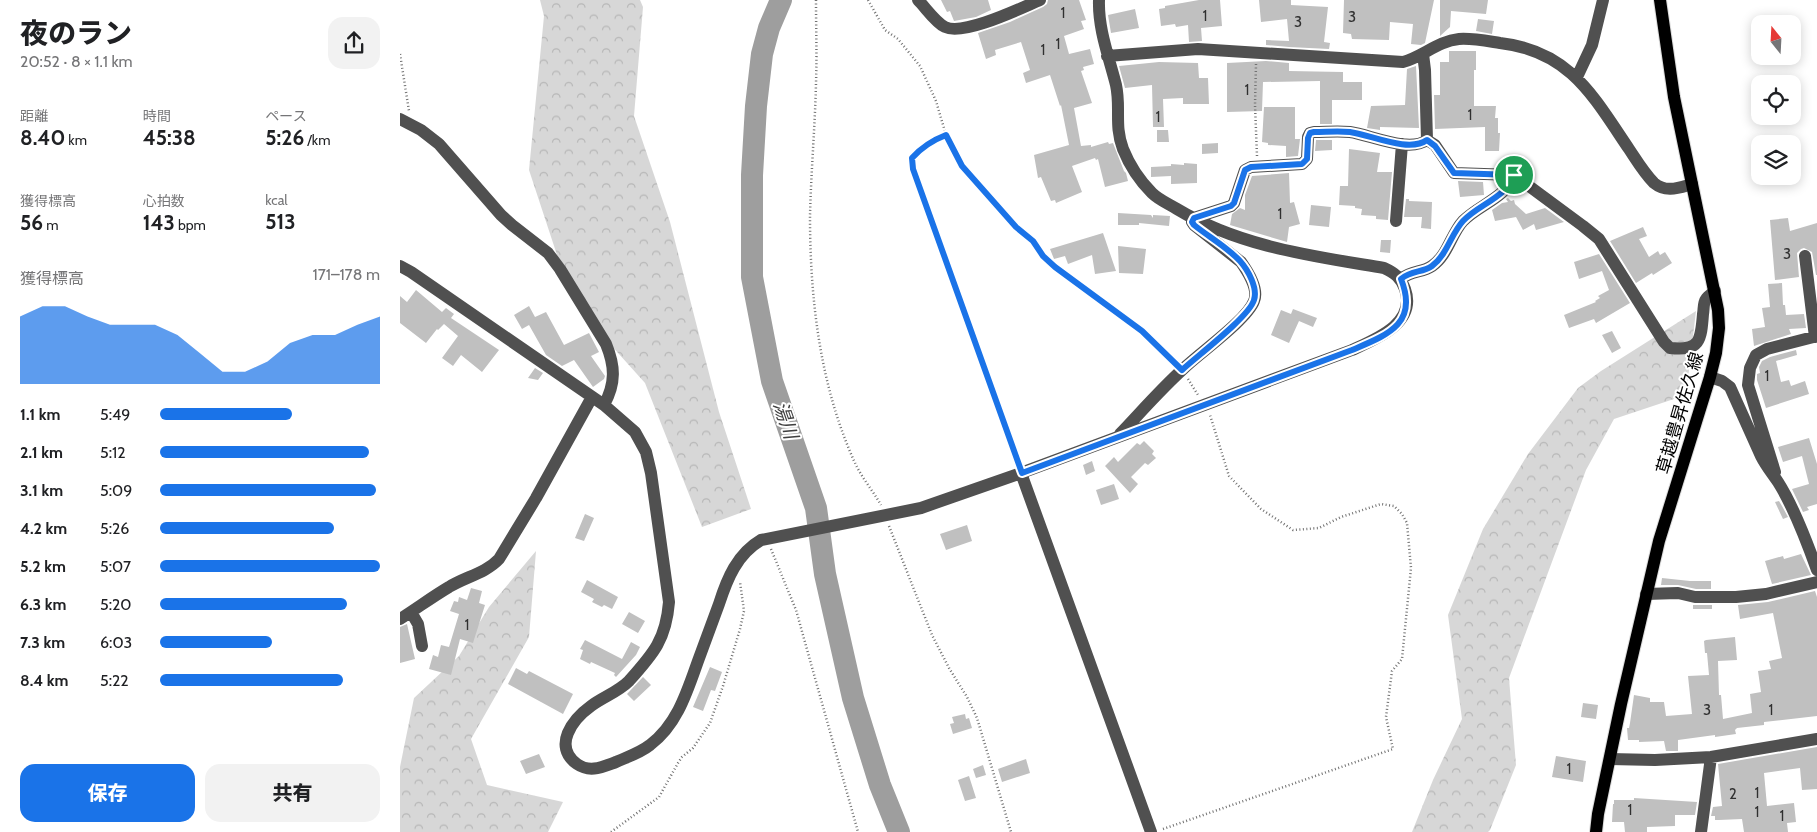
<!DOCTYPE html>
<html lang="ja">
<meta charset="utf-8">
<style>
:root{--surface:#fff;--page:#f2f2f2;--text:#202124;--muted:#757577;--accent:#1a73e8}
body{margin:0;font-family:Cabin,"Noto Sans JP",sans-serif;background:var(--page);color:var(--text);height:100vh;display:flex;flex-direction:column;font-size:19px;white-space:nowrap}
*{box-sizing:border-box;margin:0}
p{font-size:16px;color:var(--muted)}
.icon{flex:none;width:28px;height:28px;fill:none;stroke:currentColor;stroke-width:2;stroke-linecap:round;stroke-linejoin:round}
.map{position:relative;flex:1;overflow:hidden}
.side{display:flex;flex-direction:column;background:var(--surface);width:400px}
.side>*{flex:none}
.needle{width:32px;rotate:342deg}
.fabs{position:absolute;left:1351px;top:15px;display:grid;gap:10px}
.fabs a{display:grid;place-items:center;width:50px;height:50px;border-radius:10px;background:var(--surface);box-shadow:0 2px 12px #0003;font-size:25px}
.pin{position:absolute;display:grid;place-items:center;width:42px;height:42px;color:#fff;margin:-21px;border:2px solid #fff;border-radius:50%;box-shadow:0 1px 5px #0007}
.round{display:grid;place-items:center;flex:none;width:52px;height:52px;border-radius:15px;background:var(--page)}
.summary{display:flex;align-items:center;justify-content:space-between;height:85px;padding:0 20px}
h1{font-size:28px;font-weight:800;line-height:38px}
.metrics{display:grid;grid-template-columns:repeat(3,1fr);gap:8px;height:85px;padding:5px 20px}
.metrics div{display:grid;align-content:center}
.metrics b{font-size:21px;font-weight:800}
.metrics small{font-size:14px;font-weight:400}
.metrics p{font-size:14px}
.chart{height:140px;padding:10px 20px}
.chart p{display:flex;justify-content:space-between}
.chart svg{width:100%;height:90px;margin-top:5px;fill:var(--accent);opacity:.7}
.cta{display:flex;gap:10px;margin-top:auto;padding:10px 20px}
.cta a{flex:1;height:58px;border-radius:15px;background:var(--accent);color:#fff;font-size:20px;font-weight:800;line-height:58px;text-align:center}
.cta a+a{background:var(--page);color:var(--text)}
ul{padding:0 20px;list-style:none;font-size:16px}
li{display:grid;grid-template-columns:80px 60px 1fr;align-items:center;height:38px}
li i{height:12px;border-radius:6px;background:var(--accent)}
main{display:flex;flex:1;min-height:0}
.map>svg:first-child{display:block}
</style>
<main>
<section class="side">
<div class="summary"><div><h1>夜のラン</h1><p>20:52 · 8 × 1.1 km</p></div><a class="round"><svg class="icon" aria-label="share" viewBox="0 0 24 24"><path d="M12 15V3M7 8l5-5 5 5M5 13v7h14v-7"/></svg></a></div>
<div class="metrics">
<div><p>距離</p><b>8.40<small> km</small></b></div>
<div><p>時間</p><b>45:38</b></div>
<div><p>ペース</p><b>5:26<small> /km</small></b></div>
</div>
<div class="metrics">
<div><p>獲得標高</p><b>56<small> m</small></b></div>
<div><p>心拍数</p><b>143<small> bpm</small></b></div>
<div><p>kcal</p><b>513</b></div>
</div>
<div class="chart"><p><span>獲得標高</span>171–178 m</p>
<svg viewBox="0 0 160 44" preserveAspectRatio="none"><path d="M0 44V11L10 6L20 6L30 11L40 15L50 15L60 15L70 20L80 29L90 38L100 38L110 33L120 24L130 20L140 20L150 15L160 11V44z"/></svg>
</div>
<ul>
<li><b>1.1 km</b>5:49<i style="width:60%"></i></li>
<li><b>2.1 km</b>5:12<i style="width:95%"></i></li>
<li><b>3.1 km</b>5:09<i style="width:98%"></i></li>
<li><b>4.2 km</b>5:26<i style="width:79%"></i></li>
<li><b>5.2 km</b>5:07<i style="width:100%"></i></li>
<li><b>6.3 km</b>5:20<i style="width:85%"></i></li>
<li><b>7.3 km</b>6:03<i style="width:51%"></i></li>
<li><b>8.4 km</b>5:22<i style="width:83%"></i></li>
</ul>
<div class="cta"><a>保存</a><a>共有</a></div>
</section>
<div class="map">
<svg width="1417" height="832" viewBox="0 0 1417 832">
<defs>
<pattern id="forest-crowns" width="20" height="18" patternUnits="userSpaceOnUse" patternTransform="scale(1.25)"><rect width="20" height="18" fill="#d7d7d7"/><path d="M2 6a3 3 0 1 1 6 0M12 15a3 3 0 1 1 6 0" fill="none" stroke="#b7b7b7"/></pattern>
</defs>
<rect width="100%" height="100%" fill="#fff"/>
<path fill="url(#forest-crowns)" d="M 140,0 L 240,0 L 243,7 L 234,116 L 270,222 L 319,412 L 351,509 L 302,527 L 245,383 L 192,324 L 158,258 L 129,170 L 144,16 Z
M 1296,311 L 1286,395 L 1214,419 L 1186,470 L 1109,678 L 1116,765 L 1090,830 L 1088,832 L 1012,832 L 1033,780 L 1062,719 L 1048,615 L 1083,529 L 1128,454 L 1178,388 L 1201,371 Z
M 136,551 L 129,637 L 71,739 L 87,785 L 163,802 L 148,832 L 0,832 L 0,767 L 14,698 L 59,656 L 89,607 Z"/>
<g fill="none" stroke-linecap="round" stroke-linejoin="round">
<path stroke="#9e9e9e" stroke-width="22" d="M 381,0 L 369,28 L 362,54 L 356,106 L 352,175 L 352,277 L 372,381 L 416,508 L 425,574 L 453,698 L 480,785 L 499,832"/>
</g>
<path fill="#c0c0c0" d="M 541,0 L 588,0 L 591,10 L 576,17 L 554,21 L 550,11 L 547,12 Z
M 648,0 L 679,0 L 686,20 L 681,21 L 684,29 L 664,36 L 669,54 L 690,49 L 694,64 L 683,67 L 684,70 L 681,71 L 692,103 L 674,108 L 681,146 L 691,145 L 691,147 L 708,142 L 709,144 L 713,143 L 724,171 L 726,173 L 728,181 L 705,187 L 698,159 L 696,160 L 695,158 L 672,166 L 682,192 L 656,203 L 655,200 L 651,201 L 641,177 L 638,178 L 634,155 L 669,145 L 661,105 L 660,106 L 650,75 L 626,83 L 623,73 L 630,70 L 621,42 L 595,50 L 596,55 L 586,59 L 578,33 L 610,22 L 643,7 L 647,4 Z
M 799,0 L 820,0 L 822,26 L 801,28 L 802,41 L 789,42 L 788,25 L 776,27 L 775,24 L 761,26 L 759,9 L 765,8 L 765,6 Z
M 859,0 L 891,0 L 891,5 L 928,7 L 924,42 L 930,43 L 929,49 L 889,47 L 889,42 L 889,47 L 866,45 L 866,40 L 889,41 L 887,19 L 861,22 Z
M 944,0 L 1034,0 L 1025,43 L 1021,45 L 1011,44 L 1013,24 L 990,22 L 989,40 L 952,39 L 951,34 L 943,33 Z
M 1040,0 L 1088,0 L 1086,14 L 1051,11 L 1050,27 L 1040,36 Z
M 735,9 L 739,28 L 711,33 L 708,15 Z
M 1078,19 L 1094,21 L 1092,34 L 1076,31 Z
M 1049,51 L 1076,51 L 1076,70 L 1074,70 L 1074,106 L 1096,106 L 1095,118 L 1098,118 L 1098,133 L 1100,133 L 1099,151 L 1085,151 L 1085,127 L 1035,129 L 1034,95 L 1040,95 L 1040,62 L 1049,62 Z
M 866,61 L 889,63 L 889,71 L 943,72 L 943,82 L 962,82 L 962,100 L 932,100 L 932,124 L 920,124 L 920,81 L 863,82 L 862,111 L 827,112 L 827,63 Z
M 759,62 L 798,63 L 799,78 L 808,78 L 809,104 L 783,104 L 783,98 L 763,99 L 764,127 L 753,127 L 752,85 L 725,88 L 719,66 Z
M 1016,66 L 1019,128 L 980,127 L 980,130 L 967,128 L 971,106 L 1005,105 L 1007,69 Z
M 864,107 L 895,107 L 895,139 L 900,139 L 898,156 L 886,157 L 886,146 L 868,145 L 868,143 L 862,142 Z
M 757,130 L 768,130 L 769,142 L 757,142 Z
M 916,140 L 932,140 L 932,150 L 915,151 Z
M 818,143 L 818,153 L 802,154 L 802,144 Z
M 949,149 L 980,153 L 977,172 L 992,172 L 988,220 L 976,219 L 976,216 L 961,215 L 962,209 L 955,208 L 955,206 L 939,205 L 940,186 L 948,186 Z
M 784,163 L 797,164 L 797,183 L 771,184 L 771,176 L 751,177 L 751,167 L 771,166 L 771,164 L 784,165 Z
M 889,173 L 890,203 L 894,202 L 900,224 L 889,227 L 887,242 L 830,225 L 832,214 L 840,208 L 845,210 L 845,195 L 852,176 Z
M 1058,181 L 1083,182 L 1084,195 L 1060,197 Z
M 1108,198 L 1111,201 L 1114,200 L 1115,204 L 1126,214 L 1145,208 L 1164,222 L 1136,230 L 1134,224 L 1123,230 L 1116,217 L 1095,221 L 1092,210 L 1102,203 L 1108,202 L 1106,199 Z
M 1006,199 L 1009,199 L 1009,201 L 1032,202 L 1031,229 L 1021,228 L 1022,217 L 1004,217 Z
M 911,205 L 931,207 L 929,227 L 909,225 Z
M 718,213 L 751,215 L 753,218 L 753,215 L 770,216 L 769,226 L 739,223 L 739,225 L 718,225 Z
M 1388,218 L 1390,231 L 1417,223 L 1417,275 L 1416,275 L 1412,252 L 1404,248 L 1401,249 L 1397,253 L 1399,277 L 1375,280 L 1370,220 Z
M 1243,227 L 1247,236 L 1239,239 L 1249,257 L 1258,251 L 1260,255 L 1265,252 L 1272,263 L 1253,275 L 1252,273 L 1236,283 L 1210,241 Z
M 703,233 L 716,271 L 695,274 L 692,255 L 668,264 L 665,256 L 654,259 L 650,249 Z
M 981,240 L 991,240 L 990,253 L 980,252 Z
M 718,246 L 746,249 L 743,274 L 719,273 Z
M 1199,254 L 1230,303 L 1196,323 L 1194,319 L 1169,328 L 1164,315 L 1196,302 L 1195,301 L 1200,298 L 1198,296 L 1209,290 L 1202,271 L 1179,279 L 1174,262 Z
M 1382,283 L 1383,305 L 1385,305 L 1386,315 L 1404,314 L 1406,328 L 1389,329 L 1391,334 L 1354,346 L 1352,329 L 1365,327 L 1362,308 L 1370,307 L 1368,284 Z
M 16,290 L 42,312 L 46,308 L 54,314 L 51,318 L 99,350 L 82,372 L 61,355 L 53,366 L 42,358 L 58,336 L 44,324 L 38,330 L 37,329 L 26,343 L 0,323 L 0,296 L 7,302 Z
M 129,306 L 135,317 L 146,312 L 164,345 L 189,333 L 199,352 L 191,356 L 205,376 L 204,379 L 193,387 L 174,360 L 162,366 L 146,355 L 129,325 L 122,329 L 114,315 Z
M 893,309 L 917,318 L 913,327 L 899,321 L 889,343 L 871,335 L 881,310 L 891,314 Z
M 1212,331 L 1221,348 L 1212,353 L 1202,335 Z
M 1396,350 L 1397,355 L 1376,361 L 1381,382 L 1389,380 L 1391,386 L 1405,381 L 1409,394 L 1366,408 L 1357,380 L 1357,374 L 1360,373 L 1359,367 L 1362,361 L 1370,357 Z
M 135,368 L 143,373 L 138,380 L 128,378 Z
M 1409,438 L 1417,464 L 1417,504 L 1407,507 L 1409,510 L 1403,512 L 1392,489 L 1409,484 L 1402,456 L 1383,462 L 1378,447 Z
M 744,441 L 754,451 L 752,454 L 756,458 L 748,465 L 745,463 L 731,477 L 738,484 L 730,493 L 705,466 L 714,457 L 718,462 L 737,443 L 740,445 Z
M 692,461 L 695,471 L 686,475 L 683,465 Z
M 714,484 L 719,499 L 701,505 L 696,490 Z
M 1379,501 L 1382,506 L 1388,517 L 1383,519 L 1375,502 Z
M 185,514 L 194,518 L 184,541 L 175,538 Z
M 567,525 L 572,541 L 546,550 L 540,534 Z
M 1401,554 L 1411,575 L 1372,584 L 1365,561 L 1383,556 L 1384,559 Z
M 1262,578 L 1290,581 L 1311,581 L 1311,589 L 1296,589 L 1278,585 L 1261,585 Z
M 187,580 L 218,597 L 212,609 L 204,605 L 202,607 L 192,602 L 194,599 L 181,592 Z
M 71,588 L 82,591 L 79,603 L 85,605 L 73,643 L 60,639 L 51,675 L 29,669 L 33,655 L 38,657 L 41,645 L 49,647 L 59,614 L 50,611 L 54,601 L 58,602 L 59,597 L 67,600 Z
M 1415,591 L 1417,597 L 1417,716 L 1364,722 L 1364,725 L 1337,728 L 1335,730 L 1336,734 L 1315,737 L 1315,735 L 1278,740 L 1278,751 L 1266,751 L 1264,741 L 1239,742 L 1239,740 L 1228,740 L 1227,728 L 1229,728 L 1230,723 L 1234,695 L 1250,698 L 1250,702 L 1264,702 L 1266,716 L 1292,714 L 1288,676 L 1309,675 L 1307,653 L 1305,653 L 1304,641 L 1306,640 L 1335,637 L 1337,660 L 1318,661 L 1319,695 L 1321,695 L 1323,719 L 1352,713 L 1350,694 L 1361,692 L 1358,671 L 1371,669 L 1369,661 L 1382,658 L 1373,613 L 1340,619 L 1338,605 L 1368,602 Z
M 1293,605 L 1312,605 L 1312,609 L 1293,609 Z
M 229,612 L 245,621 L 238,633 L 222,624 Z
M 7,624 L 15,659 L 0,663 L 0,627 Z
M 185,640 L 222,659 L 231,642 L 240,647 L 236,655 L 216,677 L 214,675 L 215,673 L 191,662 L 190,664 L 180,659 L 183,650 L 180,649 Z
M 310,667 L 322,672 L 315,691 L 311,690 L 303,711 L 293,707 Z
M 116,668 L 127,674 L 129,671 L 173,694 L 163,714 L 108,684 Z
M 243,677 L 251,685 L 234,701 L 227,694 Z
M 1183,703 L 1198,705 L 1196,719 L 1181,717 Z
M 565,714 L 566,719 L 569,718 L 572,728 L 553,734 L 550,724 L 554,723 L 552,717 Z
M 1417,747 L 1417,789 L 1402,790 L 1400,768 L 1364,773 L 1367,806 L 1394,803 L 1396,822 L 1387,823 L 1388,832 L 1344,832 L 1342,819 L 1319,820 L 1315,820 L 1315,816 L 1311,816 L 1313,807 L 1322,806 L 1318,764 Z
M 139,754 L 145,767 L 126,774 L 120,761 Z
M 1156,756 L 1186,761 L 1183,782 L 1152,777 Z
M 626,759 L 630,773 L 602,782 L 598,769 Z
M 583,765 L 586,775 L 576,778 L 573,769 Z
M 569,776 L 576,798 L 565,801 L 558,780 Z
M 1234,798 L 1297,802 L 1295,815 L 1275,815 L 1275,826 L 1247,827 L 1247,832 L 1225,832 L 1224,822 L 1212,822 L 1213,804 L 1214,804 L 1214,800 L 1234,800 Z"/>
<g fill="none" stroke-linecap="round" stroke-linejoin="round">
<g stroke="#dbdbdb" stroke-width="14">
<path id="major" d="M 1196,832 L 1198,814 L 1221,704 L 1259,541 L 1310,377 L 1316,353 L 1319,328 L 1318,310 L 1274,97 L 1260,0"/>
</g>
<path stroke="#727272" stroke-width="2.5" stroke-dasharray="1 2.5" stroke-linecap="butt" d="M 416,0 C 416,28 417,56 416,83 C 415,127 411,172 410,216 C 410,300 420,386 455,463 C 462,478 473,491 481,505
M 468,0 L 485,30 L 498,39 L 520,66 L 536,101 L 546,135 L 562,166 L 616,227 L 633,241 L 643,256 L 655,267 L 742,331 L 773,361
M 0,54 L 9,111
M 856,64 L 855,105 L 857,156
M 546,135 C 533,140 521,148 512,157 L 512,163 L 618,462
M 788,379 L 798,395
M 489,526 L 532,635 L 549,668 L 567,697 L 577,718 L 611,832
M 371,549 L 396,610 L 458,832
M 763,829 L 993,749 L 986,717 L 992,671 L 1002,659 L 1011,568 L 1007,523 L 1002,514 L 994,506 L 981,504 L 941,517 L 919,528 L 893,530 L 861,509 L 829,476 L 810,415
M 211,832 L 259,797 L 278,763 L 282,757 L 293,748 L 310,723 L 323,686 L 340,629 L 344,611 L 340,582"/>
<path stroke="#505050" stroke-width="12" d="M 518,0 C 526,8 535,22 545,27 C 564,36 621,8 640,0
M 1023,54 L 1025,70 L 1027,140 L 1035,145 L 1054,173 L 1114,175 L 1183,226 L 1199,239 L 1264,342 L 1270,348 C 1300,351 1301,341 1303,314 C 1304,309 1303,303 1306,299 C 1308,296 1313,293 1315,291
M 707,56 L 798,49 L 1003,62 C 1022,57 1038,41 1059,39 C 1072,38 1087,41 1100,43 C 1170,51 1193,96 1229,149 C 1237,161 1244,173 1254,183 C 1266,193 1278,188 1292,184
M 1177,77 L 1192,45 L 1203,0
M 0,119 L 21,130 L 39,144 L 101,215 L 112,225 L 148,253 L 160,269 L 206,344 C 215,366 216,383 204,405
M 996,221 L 1002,144
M 1405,256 L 1415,337
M 0,266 L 11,272 L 204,405 L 235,432 L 246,452 L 251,473 L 269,602 C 266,640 253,654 229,681 C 218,692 203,697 191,706 C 173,719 152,746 177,764 C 190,773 202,767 216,762 C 227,757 240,753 250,745 C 277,725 287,692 298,661 C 305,642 312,623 319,604 C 327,579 337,554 361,540 L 521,508 L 621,473 L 952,350 C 976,339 1017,323 1005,289 C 1001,278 995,273 984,268 C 913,256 840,247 777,209 C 769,204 759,200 752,193 C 740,181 729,164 723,149 C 714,125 721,108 716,85 C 709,57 698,29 699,0
M 1001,279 C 1012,270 1022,273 1032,266 C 1048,255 1051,234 1063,221 C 1080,204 1106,198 1114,175
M 1310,377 L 1322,381 L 1330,387 L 1361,456 C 1366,466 1372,473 1378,482 C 1394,507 1407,542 1417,570
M 720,434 C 741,412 760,390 782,370 C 798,354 847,320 854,301 C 859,289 848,272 841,262 L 794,225 L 792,222 L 794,218 L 831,206 L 834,203 L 845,170 L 851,167 L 902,164 L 907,159 L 908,137 L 910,133 L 914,132 C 926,132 938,131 950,132 C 971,135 1009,153 1027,140
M 1375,472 L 1348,385 L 1350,368 L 1356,355 L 1367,349 L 1417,336
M 621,473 L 751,832
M 1246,594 L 1278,593 L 1295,597 L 1336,597 L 1366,594 L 1417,582
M 11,612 L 18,624 L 22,646
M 0,619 C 16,609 32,597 49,587 C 65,577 86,573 99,559 L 136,498 L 192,397
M 1210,759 L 1255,760 L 1311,757 L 1417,739
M 1301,832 L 1311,757"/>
<use href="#major" stroke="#000" stroke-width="12"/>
</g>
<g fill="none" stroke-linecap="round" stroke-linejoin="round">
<g stroke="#fff" stroke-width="10">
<path id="route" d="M 914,132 C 926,132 938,131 950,132 C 971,135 1009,153 1027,140 L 1035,146 L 1054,173 L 1114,175 C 1106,198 1079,204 1063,221 C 1051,234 1047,255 1032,266 C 1022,273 1012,270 1001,279 C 1019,324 987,335 952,350 L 622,473 L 513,169 L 512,158 C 521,148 533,140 546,135 L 562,166 L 616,227 L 633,241 L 643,256 L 655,267 L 742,331 L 782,370 C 797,356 849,317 854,300 C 858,288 848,270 840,261 C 827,247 809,237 794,225 L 792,222 L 794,218 L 831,206 L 834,203 L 845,170 L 851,167 L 902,164 L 907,159 L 908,138 L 910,133 Z"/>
</g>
<use href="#route" stroke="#1a73e8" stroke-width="6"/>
</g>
<g text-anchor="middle" stroke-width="4" stroke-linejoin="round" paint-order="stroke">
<g font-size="15" fill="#303030">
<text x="663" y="18">1</text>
<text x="805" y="21">1</text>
<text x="952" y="22">3</text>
<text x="898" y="27">3</text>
<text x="658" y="49">1</text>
<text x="643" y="55">1</text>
<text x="847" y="95">1</text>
<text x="1070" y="120">1</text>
<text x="758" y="122">1</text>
<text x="880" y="219">1</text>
<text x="1387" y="259">3</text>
<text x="1367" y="381">1</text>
<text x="67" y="630">1</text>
<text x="1307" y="715">3</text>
<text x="1371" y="715">1</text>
<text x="1169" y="774">1</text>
<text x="1357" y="798">1</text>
<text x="1333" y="799">2</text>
<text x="1230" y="815">1</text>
<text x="1357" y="817">1</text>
<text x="1382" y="821">1</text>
</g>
<g font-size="18" fill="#000" stroke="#fff">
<text transform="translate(1280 413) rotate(-74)" y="6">草越豊昇佐久線</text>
</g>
<g font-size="19" font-style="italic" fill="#3f3f3f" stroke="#fff">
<text transform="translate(386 420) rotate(71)" y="7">湯川</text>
</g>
</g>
</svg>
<div class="fabs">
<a><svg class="needle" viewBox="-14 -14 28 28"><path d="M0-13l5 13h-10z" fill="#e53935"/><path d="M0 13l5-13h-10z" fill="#757577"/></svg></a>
<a><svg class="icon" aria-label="locate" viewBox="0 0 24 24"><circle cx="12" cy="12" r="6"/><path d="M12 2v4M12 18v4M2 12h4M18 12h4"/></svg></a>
<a><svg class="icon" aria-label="layers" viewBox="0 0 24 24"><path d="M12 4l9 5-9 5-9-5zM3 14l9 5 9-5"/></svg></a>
</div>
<div class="pin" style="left:1114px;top:175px;background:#1e9e55"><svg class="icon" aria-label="arrive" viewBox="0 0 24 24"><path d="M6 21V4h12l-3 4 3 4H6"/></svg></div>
</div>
</main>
